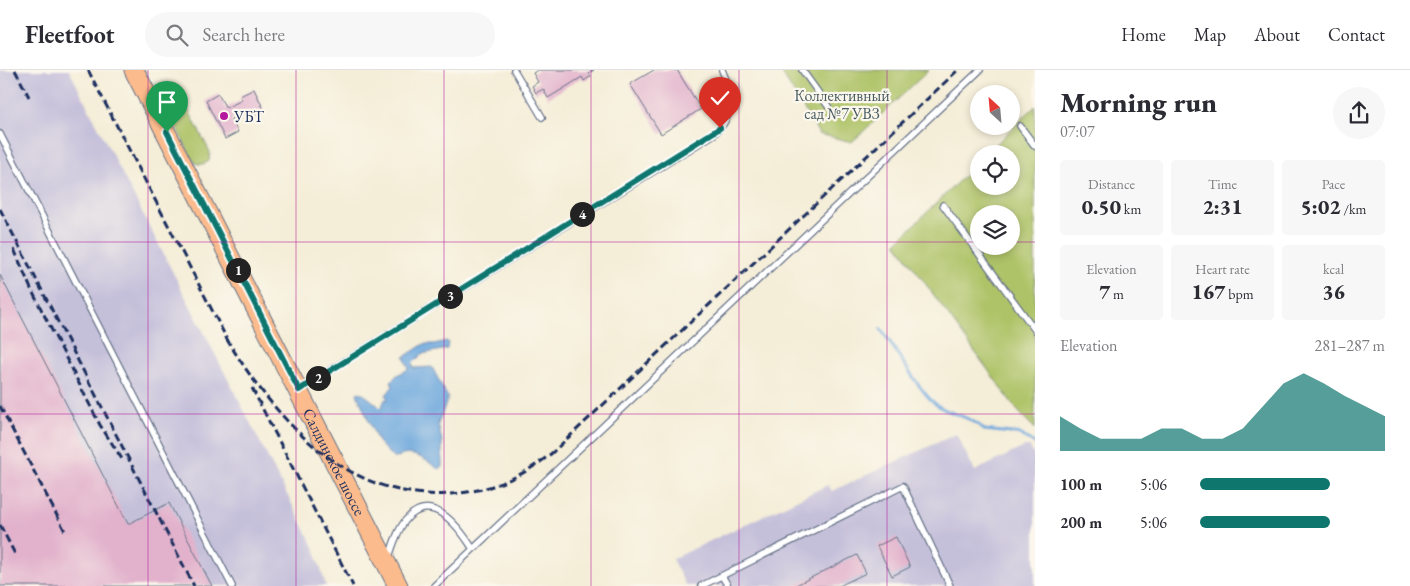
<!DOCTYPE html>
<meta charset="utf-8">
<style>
:root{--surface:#fff;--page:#f7f7f7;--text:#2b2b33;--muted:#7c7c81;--line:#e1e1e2;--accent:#0f766e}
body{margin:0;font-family:"EB Garamond",serif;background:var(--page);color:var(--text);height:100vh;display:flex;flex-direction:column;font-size:19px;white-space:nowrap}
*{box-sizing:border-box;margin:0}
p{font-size:16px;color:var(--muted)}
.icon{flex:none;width:28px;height:28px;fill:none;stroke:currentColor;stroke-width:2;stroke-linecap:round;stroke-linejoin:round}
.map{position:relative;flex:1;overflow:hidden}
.side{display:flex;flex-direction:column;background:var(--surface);width:375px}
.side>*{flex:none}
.needle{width:32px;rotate:334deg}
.controls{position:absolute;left:970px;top:15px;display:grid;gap:10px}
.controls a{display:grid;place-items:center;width:50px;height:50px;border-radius:50%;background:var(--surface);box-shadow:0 2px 8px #0003;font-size:25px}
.pin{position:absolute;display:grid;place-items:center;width:42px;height:42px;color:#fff;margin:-51px -21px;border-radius:50% 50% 50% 0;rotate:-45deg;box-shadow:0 0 5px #0007}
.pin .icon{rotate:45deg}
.km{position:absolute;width:25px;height:25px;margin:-12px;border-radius:50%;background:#222;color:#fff;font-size:14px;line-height:25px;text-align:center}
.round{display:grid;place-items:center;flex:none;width:52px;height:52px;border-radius:26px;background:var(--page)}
.head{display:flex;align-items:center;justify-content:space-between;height:85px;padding:0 25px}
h1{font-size:28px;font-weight:800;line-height:38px}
.figures{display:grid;grid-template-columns:repeat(3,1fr);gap:8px;height:85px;padding:5px 25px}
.figures div{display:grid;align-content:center;border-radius:5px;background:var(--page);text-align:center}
.figures b{font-size:21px;font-weight:800}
.figures small{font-size:14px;font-weight:400}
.figures p{font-size:14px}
.chart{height:140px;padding:10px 25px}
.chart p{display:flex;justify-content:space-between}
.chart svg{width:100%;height:90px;margin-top:5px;fill:var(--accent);opacity:.7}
ul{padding:0 25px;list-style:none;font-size:16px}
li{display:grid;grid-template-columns:80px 60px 1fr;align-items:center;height:38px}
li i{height:12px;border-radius:6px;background:var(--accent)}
header{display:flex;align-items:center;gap:30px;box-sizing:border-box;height:70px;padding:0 25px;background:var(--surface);border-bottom:1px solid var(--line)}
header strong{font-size:24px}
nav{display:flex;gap:28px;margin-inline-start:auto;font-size:18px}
.search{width:350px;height:45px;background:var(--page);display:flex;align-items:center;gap:12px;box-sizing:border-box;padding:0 18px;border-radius:28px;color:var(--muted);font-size:19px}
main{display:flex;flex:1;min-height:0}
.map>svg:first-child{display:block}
</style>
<header>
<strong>Fleetfoot</strong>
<div class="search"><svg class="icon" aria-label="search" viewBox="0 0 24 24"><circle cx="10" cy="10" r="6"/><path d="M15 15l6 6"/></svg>Search here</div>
<nav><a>Home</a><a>Map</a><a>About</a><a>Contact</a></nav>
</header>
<main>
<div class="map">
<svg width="1035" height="516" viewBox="0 0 1035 516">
<rect width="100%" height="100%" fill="#fbf7ec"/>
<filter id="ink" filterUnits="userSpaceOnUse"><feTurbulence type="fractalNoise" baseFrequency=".02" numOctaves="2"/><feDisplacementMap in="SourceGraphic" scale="10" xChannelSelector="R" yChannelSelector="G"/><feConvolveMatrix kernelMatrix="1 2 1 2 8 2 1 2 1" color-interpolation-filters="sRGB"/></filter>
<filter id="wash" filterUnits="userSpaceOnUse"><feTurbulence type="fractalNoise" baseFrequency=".0096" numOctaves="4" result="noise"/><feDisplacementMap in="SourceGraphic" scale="20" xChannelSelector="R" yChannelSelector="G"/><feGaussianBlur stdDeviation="1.12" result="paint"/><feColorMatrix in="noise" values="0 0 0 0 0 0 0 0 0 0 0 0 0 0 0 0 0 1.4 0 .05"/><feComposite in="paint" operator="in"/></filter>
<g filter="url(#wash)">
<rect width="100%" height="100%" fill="#f4edd7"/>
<path fill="#c5c0da" d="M 0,0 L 69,0 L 314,477 L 326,516 L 0,516 Z
M 956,364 L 975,401 L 1024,377 L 1030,377 L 1035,387 L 1035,516 L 686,516 L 672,489 L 828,415 L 832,421 Z"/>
<path fill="#aec367" stroke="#647962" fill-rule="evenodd" d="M 780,0 L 929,0 L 852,72 L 819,64 Z
M 167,14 L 172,15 L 178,20 L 210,82 L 209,91 L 204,94 L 197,94 L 193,90 L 162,29 L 160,19 Z
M 1035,36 L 1035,359 L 1017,340 L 896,173 L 979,91 L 979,116 L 1011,116 L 1011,84 L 986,84 ZM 979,144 L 1011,144 L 1011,176 L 979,176 Z"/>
<path fill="#6da7dd" stroke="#446b9e" d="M 446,271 L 448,272 L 447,279 L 422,284 L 412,294 L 414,298 L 432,297 L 448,328 L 438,354 L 442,371 L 442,397 L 438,399 C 425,389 410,378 394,389 L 378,372 L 357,324 L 358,322 C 364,323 378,335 381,339 L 385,329 L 388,330 L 386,325 L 393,316 L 391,311 L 397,305 L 409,299 L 404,287 L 424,274 L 434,274 Z"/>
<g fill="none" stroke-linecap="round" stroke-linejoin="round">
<path stroke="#6da7dd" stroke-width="3" d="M 881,259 C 897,281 912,310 931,330 C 945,345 970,344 984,360 L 1020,364 L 1035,374"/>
</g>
<g id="blocks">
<path fill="#e2b2cc" d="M 538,0 L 594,0 L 589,3 L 591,6 L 584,11 L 582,7 L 548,28 L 543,19 L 536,23 L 532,16 L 538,12 L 533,3 Z
M 654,0 L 677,0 L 701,39 L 661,64 L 630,14 Z
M 254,19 L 264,40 L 251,47 L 247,41 L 231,49 L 238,62 L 225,69 L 206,31 L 218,24 L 226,38 L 242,30 L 240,26 Z
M 0,205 L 128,454 L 169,433 L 212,516 L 0,516 Z
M 896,467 L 910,497 L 892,506 L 877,476 Z
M 857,485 L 866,503 L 839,516 L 794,516 Z"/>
</g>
</g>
<g filter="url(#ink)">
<use href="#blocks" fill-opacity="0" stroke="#677288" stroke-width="1"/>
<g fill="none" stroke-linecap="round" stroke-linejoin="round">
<g stroke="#677288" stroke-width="8">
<path id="service" d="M 514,0 L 542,47
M 802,0 L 828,36
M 1020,56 L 1035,76
M 0,64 L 232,516
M 943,135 L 1035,260
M 301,318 L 714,64 C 736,45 733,24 722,0
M 389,487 C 393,475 397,461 405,451 C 431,419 459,457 473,479
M 722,506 L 728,516
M 434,516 L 980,0
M 701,516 L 903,416 L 950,516"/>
</g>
<g stroke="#677288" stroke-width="21">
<g id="primary">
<path id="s1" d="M 134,0 L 398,516"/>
</g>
</g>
<use href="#service" stroke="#fff" stroke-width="5.5"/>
<use href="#primary" stroke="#fbbb8c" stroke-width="19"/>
<path stroke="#1b2f5e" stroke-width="3" stroke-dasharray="8 4" stroke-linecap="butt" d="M 15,0 L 29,27
M 88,0 L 229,273
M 0,139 L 194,516
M 14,179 L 31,219 L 100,355 L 124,392
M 226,268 C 275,349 346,431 450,424 C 489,421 522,408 553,382 L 958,0
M 252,318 L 353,516
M 0,336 L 65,461
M 0,455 L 16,486"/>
</g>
</g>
<g fill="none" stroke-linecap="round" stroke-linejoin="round" filter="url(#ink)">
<g stroke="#fff" stroke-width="10">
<path id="route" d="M 167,62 L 299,320 L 720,58"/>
</g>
<use href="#route" stroke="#0f766e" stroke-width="6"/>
</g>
<path fill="none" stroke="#b5179e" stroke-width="1" stroke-opacity="0.55" d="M 148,0 L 148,516M 296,0 L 296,516M 444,0 L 444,516M 591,0 L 591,516M 739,0 L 739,516M 887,0 L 887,516M 0,172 L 979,172M 1011,172 L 1035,172M 0,344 L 1035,344"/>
<circle fill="#b5179e" stroke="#fbf7ec" stroke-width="2" cx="224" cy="46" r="5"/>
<g text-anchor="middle" stroke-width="4.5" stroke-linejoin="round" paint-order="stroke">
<g font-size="16" fill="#475b61" stroke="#fbf7ec">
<text x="842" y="31">Коллективный<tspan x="842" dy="18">сад №7 УВЗ</tspan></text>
</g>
<g font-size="16" fill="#1b2f5e" stroke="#fbf7ec" text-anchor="start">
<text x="234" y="52">УБТ</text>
</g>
<g font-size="16" fill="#1b2f5e" stroke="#fbf7ec">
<text dy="6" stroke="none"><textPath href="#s1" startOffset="440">Салдинское шоссе</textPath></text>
</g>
</g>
</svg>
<div class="controls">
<a><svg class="needle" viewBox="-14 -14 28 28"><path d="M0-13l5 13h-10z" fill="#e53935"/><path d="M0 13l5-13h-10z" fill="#7c7c81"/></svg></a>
<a><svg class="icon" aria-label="locate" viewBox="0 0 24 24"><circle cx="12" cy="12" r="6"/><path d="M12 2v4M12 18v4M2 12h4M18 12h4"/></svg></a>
<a><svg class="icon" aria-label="layers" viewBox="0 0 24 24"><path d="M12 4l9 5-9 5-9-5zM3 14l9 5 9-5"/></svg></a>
</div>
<div class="pin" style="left:167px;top:62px;background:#1e9e55"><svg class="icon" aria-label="arrive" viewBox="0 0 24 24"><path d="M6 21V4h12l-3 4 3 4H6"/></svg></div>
<div class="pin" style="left:720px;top:58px;background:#d93025"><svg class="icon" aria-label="check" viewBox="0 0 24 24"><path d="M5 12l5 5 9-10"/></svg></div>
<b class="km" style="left:238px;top:200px">1</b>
<b class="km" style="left:318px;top:308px">2</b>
<b class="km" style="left:450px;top:226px">3</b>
<b class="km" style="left:582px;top:144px">4</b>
</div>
<section class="side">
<div class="head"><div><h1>Morning run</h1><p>07:07</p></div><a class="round"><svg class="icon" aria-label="share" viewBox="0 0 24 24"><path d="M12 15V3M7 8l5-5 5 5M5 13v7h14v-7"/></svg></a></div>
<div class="figures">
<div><p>Distance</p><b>0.50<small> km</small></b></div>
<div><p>Time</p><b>2:31</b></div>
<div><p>Pace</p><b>5:02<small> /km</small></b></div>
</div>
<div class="figures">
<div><p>Elevation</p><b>7<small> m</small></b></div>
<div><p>Heart rate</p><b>167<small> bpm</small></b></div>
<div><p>kcal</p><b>36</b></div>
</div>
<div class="chart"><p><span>Elevation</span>281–287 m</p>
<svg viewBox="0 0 160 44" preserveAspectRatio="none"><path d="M0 44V27L10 33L20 38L30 38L40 38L50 33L60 33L70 38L80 38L90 33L100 22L110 11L120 6L130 11L140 17L150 22L160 27V44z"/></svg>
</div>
<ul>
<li><b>100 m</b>5:06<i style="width:70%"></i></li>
<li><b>200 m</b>5:06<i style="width:70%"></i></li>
</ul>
</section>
</main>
